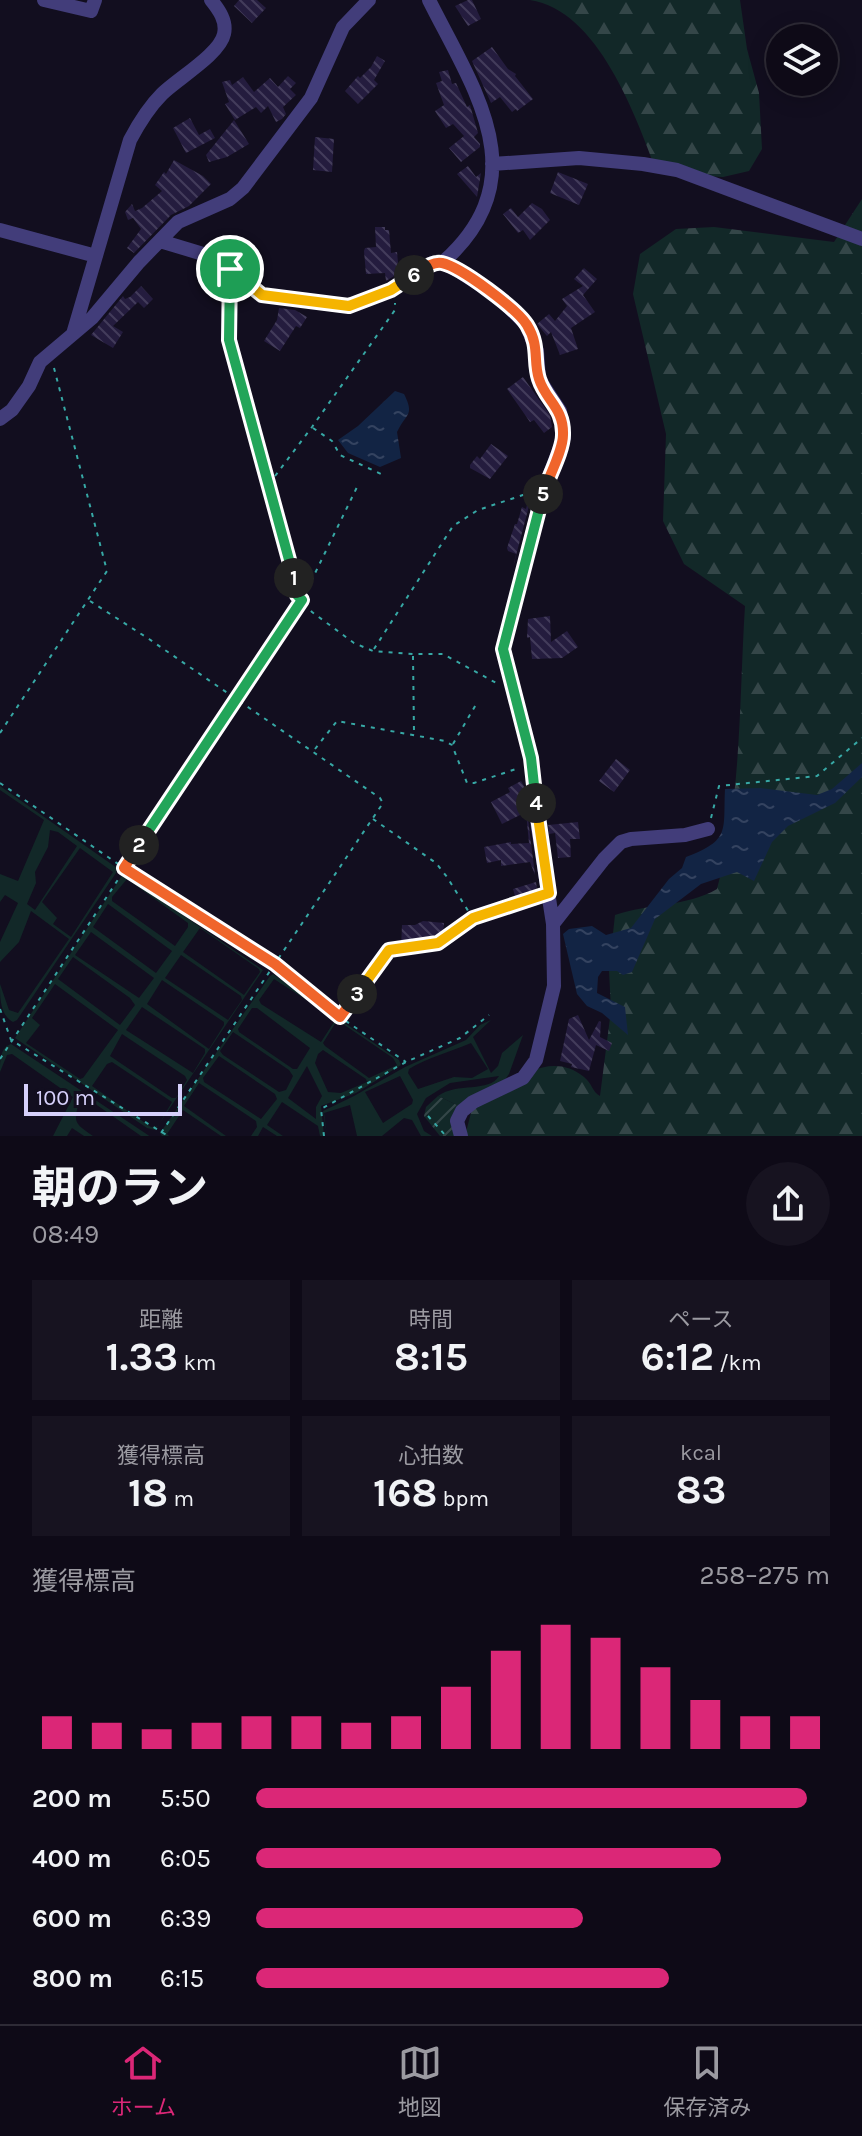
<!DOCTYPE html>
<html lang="ja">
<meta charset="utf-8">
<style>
:root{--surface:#0e0a17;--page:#171320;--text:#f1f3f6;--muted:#9b9aa1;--line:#2e2b36;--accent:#db2777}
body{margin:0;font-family:Karla,"Noto Sans JP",sans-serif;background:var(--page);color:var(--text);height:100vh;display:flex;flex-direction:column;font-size:30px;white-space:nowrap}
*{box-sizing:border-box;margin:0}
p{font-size:26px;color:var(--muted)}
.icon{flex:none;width:44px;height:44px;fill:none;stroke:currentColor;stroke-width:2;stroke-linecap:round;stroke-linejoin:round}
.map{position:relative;height:1136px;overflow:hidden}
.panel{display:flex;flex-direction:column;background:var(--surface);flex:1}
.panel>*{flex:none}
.tools{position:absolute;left:766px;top:24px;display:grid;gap:16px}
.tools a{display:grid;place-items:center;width:72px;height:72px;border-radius:50%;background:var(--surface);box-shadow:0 4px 20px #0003,0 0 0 2px var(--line);font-size:40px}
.scale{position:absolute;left:24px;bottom:20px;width:158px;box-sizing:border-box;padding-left:8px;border:4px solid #d6d0fb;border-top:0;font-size:22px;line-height:28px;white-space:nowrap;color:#d6d0fb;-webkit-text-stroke:6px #120e1f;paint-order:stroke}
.pin{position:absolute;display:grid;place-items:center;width:68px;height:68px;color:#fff;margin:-34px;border:4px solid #fff;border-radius:50%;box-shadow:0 2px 8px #0007}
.km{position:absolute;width:40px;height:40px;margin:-20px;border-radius:50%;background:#222;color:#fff;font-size:22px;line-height:40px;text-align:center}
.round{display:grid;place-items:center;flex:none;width:84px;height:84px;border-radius:42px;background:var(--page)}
.summary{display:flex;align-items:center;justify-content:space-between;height:136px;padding:0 32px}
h1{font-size:44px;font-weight:700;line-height:60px}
.metrics{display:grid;grid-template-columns:repeat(3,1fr);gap:12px;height:136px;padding:8px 32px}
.metrics div{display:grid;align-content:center;border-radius:0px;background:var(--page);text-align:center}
.metrics b{font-size:40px;font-weight:700}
.metrics small{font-size:22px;font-weight:400}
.metrics p{font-size:22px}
.chart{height:224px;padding:16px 32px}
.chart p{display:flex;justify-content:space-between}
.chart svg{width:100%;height:144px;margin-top:8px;stroke:var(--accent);stroke-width:6}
ul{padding:0 32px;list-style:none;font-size:26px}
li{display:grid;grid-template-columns:128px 96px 1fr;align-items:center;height:60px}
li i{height:20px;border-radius:10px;background:var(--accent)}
.tabs{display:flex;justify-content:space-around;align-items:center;height:112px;border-top:2px solid var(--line);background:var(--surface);font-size:22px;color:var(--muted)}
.tabs a{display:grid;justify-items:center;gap:4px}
.tabs .current{color:var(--accent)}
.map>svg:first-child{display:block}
</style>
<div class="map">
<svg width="862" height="1136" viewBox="0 0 862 1136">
<defs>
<pattern id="forest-firs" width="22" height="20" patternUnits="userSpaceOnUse" patternTransform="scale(2)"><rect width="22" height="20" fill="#122828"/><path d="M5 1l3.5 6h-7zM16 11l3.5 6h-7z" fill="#344648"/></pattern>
<pattern id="garden-furrows" width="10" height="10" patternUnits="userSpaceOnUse" patternTransform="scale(2)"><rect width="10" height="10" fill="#122828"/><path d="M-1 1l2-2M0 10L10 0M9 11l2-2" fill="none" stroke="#344648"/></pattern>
<pattern id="water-ripples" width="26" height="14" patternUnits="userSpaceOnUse" patternTransform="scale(2)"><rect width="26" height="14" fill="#122444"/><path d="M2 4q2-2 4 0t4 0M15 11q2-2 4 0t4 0" fill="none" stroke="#344360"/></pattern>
<pattern id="building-back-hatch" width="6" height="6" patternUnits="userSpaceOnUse" patternTransform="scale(2)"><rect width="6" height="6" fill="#241c3e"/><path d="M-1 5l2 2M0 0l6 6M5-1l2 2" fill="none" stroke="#433c5b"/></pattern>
</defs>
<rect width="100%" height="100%" fill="#120e1f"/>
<path fill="#122828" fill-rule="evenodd" d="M 0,786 L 117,868 L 116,873 L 17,1020 L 13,1022 C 0,1015 0,998 0,984 L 9,1010 L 18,1013 L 69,939 L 31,911 L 19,942 L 0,962 L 0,942 L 18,903 L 5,895 L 0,902 L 0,874 L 18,881 L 44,820 L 0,790 ZM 50,830 L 58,832 L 77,846 L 35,910 L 27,904 L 36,883 L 35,872 L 48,847 ZM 80,848 L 113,872 L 71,937 L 53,924 L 57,918 L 42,902 Z
M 123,874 L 263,970 L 155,1130 L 147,1128 L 15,1038 ZM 127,879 L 188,923 L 188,927 L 175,946 L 112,901 L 112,897 ZM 108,904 L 172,951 L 156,973 L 93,927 ZM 200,928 L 259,969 L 260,972 L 244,995 L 183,952 ZM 91,932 L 154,978 L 139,998 L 75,955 ZM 181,955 L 241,996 L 242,1000 L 228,1020 L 165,978 ZM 73,957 L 130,998 L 135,1005 L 120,1025 L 58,979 ZM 162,980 L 224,1022 L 224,1025 L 209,1049 L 147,1004 ZM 55,984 L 118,1030 L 83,1078 L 80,1079 L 26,1043 L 40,1025 L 32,1018 ZM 142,1007 L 205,1049 L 205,1053 L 193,1073 L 126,1030 ZM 122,1034 L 185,1076 L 187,1080 L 176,1098 L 172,1098 L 110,1056 ZM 112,1062 L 172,1102 L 158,1126 L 151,1127 L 92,1086 L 107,1064 Z
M 273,974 L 399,1060 L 401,1065 L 356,1093 L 321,1106 L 324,1136 L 320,1136 L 318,1126 L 282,1102 L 267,1125 L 283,1136 L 277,1136 L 263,1127 L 258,1136 L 251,1136 L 257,1127 L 256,1121 L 199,1083 L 184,1106 L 226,1136 L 221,1136 L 183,1110 L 167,1134 L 169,1136 L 162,1136 L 160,1133 L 270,976 ZM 274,979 L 336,1019 L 321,1042 L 261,1004 L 259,1000 ZM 252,1008 L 257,1008 L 310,1048 L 297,1069 L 293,1069 L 239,1032 L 238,1029 ZM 336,1022 L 340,1022 L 393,1058 L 397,1065 L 369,1078 L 325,1046 L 323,1043 ZM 233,1032 L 289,1070 L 293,1076 L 286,1090 L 279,1092 L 223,1055 L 220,1051 ZM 323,1050 L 366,1079 L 367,1082 L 341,1093 L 328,1092 L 315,1063 L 318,1054 ZM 219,1056 L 275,1094 L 277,1099 L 261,1119 L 204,1082 L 203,1078 ZM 307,1066 L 322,1096 L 316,1107 L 316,1119 L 288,1098 Z
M 491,1020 L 473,1037 L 491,1073 L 498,1066 L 502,1053 L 523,1035 L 509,1074 L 504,1081 L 461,1107 L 438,1096 C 457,1082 489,1093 499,1076 L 450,1083 L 426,1098 L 417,1114 L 424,1131 L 432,1136 L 421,1136 L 412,1120 L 404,1118 L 382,1136 L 357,1136 L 350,1105 L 324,1113 L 327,1136 L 323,1111 L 354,1096 L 405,1067 L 466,1040 L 480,1025 ZM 471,1043 L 488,1069 L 472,1078 L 454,1077 L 418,1089 L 408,1073 L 409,1069 C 427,1058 450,1052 471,1043 ZM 400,1076 L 413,1100 L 412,1104 L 383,1123 L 365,1092 Z
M 11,1044 L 148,1135 L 149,1136 L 141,1136 L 84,1096 L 80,1098 C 74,1122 72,1122 93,1136 L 84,1136 L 72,1128 L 67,1136 L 53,1136 L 73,1097 L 12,1054 L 7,1055 L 0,1072 C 0,1062 0,1047 11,1044 Z"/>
<path fill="url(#forest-firs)" d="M 530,0 L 740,0 L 747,49 L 759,93 L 762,149 L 749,171 L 723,177 L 657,173 C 636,116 598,10 530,0 Z
M 862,199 L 862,1136 L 465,1136 L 472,1109 C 504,1088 546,1046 584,1077 C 592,1083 592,1092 600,1096 L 611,1010 L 609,970 L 615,915 C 650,903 686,907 717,889 C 742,797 739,701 745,606 L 684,564 L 663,521 L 666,434 L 633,294 L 640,254 L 676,229 L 714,227 L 834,242 Z"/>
<path fill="url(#garden-furrows)" d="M 438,1096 L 461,1107 L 456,1136 L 440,1136 L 424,1116 L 426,1107 Z"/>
<path fill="url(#water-ripples)" d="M 395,391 L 404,394 C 415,416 406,413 397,432 L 401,458 L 380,467 L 348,453 L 338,440 L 358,426 Z
M 862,763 L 862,777 L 835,803 L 788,826 L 772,842 L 754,881 L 737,872 L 701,884 L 655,919 L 632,972 L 623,975 L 617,971 L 602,971 L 598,977 L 597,993 L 625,1007 L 628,1035 L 602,1013 L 587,1006 L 577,994 L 563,934 L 569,929 L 592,926 L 606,935 L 631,928 L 669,879 L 682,868 L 686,857 C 731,840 723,831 725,789 L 761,788 L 817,795 L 832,789 Z"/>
<path fill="url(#building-back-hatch)" d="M 239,0 L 257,0 L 266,8 L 252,23 L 234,6 Z
M 468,0 L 472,0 L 481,19 L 468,26 L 455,6 Z
M 492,47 L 508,69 L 516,74 L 515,76 L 533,99 L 517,111 L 516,109 L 512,112 L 500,97 L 491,103 L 472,61 Z
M 377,56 L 385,61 L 374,80 L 378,84 L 358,104 L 345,91 L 358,76 L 360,78 L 371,67 Z
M 448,70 L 452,84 L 456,83 L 467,107 L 470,105 L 478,133 L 474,137 L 480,144 L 480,147 L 461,162 L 449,148 L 464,136 L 453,124 L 446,128 L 435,111 L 444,105 L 436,83 L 442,81 L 439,72 Z
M 288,76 L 296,83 L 290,89 L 296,95 L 283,107 L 286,114 L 282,119 L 276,122 L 268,106 L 261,113 L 256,107 L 235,120 L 225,104 L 229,102 L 222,82 L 230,80 L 232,85 L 243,77 L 254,92 L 270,78 L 278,87 Z
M 190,118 L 199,135 L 210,129 L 215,138 L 186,153 L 173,128 Z
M 234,120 L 249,144 L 227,157 L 209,162 L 206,155 Z
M 315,137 L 334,139 L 332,172 L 313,170 Z
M 174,160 L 203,176 L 211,184 L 189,206 L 171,215 L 134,253 L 127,248 L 141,229 L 133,218 L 128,220 L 125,212 L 132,204 L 135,211 L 142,208 L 162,191 L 155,185 L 164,172 L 166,174 Z
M 468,166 L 476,177 L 481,173 L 477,197 L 457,174 Z
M 558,172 L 588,184 L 579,205 L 550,193 Z
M 532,203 L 542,209 L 550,220 L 530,240 L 523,230 L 518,233 L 503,214 L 511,208 L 518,217 Z
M 375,227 L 385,227 L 385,230 L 389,230 L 391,253 L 397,252 L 399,273 L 386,281 L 385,273 L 366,274 L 364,251 L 365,248 L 376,247 Z
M 584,268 L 597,279 L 583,295 L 595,312 L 571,328 L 578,349 L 560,355 L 551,332 L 547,336 L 537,324 L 549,314 L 555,321 L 567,306 L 562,299 L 583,286 L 574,279 Z
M 141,286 L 153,299 L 144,308 L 138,302 L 113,326 L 123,332 L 113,348 L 91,335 L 123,296 L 125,299 L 130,297 Z
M 279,308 L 295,310 L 307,317 L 300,328 L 296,326 L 280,351 L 264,341 L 277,320 Z
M 523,377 L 550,415 L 552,427 L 544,433 L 534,420 L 530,422 L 507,389 Z
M 491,444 L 508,456 L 490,479 L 470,468 L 470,465 L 477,456 L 480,459 Z
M 527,505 L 529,506 L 513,567 L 516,554 L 508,551 L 507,548 L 515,524 L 517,524 L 522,507 L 526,509 Z
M 550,616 L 551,642 L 567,631 L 578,647 L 562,658 L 532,659 L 530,637 L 527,638 L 528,619 Z
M 616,759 L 630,770 L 614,792 L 599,781 Z
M 521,781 L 524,786 L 535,875 L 530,862 L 501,866 L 501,860 L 487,863 L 484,847 L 511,842 L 511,844 L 529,843 L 526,812 L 502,824 L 491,802 L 510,792 L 508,788 Z
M 578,822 L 580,839 L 570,839 L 571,857 L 558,858 L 555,833 L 549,834 L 548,825 Z
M 536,882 L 537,889 L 528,893 L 531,903 L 518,907 L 513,889 Z
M 423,921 L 444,923 L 443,935 L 446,935 L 445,947 L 423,944 L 401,947 L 402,925 L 415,925 Z
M 578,1015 L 589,1040 L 599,1021 L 601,1022 L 600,1037 L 612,1043 L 609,1051 L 596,1045 L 589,1071 L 571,1067 L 572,1064 L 560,1061 L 569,1019 Z"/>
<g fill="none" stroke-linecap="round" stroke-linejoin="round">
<path stroke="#37a8a5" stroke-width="2" stroke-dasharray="4 6" stroke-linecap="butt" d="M 230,285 L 229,340 L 297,595 L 312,612 L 354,643 L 373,651 L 413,654 L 443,654 L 500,685
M 313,428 L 332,441 L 340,455 L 381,474
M 269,484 L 312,427 L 395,310 L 395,303
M 90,601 L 149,639 L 380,798 L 383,803 L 159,1136
M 374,649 L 453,526 L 478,510 L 529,493
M 413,656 L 414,733
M 0,733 L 107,571 L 54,368
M 453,744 L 478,701
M 315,749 L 337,721 L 445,741 L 452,745 L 467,783 L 474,783 L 519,768
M 0,783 L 124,868 L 275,964 L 340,1017 L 406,1062
M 711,818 L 719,786 L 817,776 L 862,738
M 373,819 L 436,863 L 447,877 L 472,917
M 0,1009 L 11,1040 L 168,1136
M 340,1017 L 389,950 L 438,943 L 473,918 L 536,898
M 0,1059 L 302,600 L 359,483
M 428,1116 L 446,1136
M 324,1136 L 321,1109 L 406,1062 L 460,1038 L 489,1015"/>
<path stroke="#423d7a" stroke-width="14" d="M 44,0 L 91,11 L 95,0
M 429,0 C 474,90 539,178 442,263
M 492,164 L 579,158 L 643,164 L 677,170 L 862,239
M 0,230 L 96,256
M 160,241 L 213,257 L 262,295 L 338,305 L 349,306 L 391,290 L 432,263 L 442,263 L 457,270 L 497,296 L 526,324 L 537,351 L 539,379 L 560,411 L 564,437 L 542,495 L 503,649 L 531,758 L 538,828 L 553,924 L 554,986 L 536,1060 L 523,1078 L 473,1102 L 462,1111 L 457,1121 L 461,1136
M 73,334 L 130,140 C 139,123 148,108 162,94 C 177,79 220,54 224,34 C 227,21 219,10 211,0
M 0,419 L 12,410 L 29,386 L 40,362 L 92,318 L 139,262 L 178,222 L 230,199 L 243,188 L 311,98 L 343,27 L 369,0
M 553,924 L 604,859 L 621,842 L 631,839 L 685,835 L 708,829"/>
</g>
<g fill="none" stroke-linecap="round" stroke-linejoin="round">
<g stroke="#fff" stroke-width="16">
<path id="split-1" d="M 230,269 L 229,340 L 294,578"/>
</g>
<g stroke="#fff" stroke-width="16">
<path id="split-2" d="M 139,845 L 302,600 L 297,595 L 294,578"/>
</g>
<g stroke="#fff" stroke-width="16">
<path id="split-3" d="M 139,845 L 124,868 L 275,964 L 340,1017 L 357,994"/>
</g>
<g stroke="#fff" stroke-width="16">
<path id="split-4" d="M 357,994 L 389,950 L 438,943 L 473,918 L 549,893 L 536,803"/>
</g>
<g stroke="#fff" stroke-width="16">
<path id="split-5" d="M 536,803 L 531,758 L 503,649 L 543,494"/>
</g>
<g stroke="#fff" stroke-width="16">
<path id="split-6" d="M 414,275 C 422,270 432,261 442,263 C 461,267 517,309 527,325 C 540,346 533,361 539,379 C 546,401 564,408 563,435 C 563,451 548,478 543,494"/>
</g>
<g stroke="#fff" stroke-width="16">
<path id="split-7" d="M 230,269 L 262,295 L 349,306 L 391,290 L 414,275"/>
</g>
<use href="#split-1" stroke="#22a559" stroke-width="10"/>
<use href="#split-2" stroke="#22a559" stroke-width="10"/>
<use href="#split-3" stroke="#f0652b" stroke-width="10"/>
<use href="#split-4" stroke="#f5b400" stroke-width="10"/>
<use href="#split-5" stroke="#22a559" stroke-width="10"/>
<use href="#split-6" stroke="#f0652b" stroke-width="10"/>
<use href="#split-7" stroke="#f5b400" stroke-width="10"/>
</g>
</svg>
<div class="tools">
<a><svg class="icon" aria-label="layers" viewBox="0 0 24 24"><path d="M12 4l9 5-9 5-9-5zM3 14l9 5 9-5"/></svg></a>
</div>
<div class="scale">100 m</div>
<div class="pin" style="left:230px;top:269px;background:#1e9e55"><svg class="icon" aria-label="arrive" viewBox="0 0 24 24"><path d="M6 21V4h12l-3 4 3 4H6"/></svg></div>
<b class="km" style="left:294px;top:578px">1</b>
<b class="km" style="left:139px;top:845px">2</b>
<b class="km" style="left:357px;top:994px">3</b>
<b class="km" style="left:536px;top:803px">4</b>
<b class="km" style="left:543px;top:494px">5</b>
<b class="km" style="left:414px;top:275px">6</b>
</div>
<section class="panel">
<div class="summary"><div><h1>朝のラン</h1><p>08:49</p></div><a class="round"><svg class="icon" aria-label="share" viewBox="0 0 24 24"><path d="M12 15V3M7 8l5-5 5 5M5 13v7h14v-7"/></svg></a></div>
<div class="metrics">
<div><p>距離</p><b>1.33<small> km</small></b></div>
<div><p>時間</p><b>8:15</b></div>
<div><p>ペース</p><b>6:12<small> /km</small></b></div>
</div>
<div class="metrics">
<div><p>獲得標高</p><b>18<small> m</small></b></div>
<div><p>心拍数</p><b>168<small> bpm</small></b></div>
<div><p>kcal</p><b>83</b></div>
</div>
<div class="chart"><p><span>獲得標高</span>258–275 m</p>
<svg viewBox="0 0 160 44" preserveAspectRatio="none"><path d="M5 44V34M15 44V36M25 44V38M35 44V36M45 44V34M55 44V34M65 44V36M75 44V34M85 44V25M95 44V14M105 44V6M115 44V10M125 44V19M135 44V29M145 44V34M155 44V34"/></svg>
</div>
<ul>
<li><b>200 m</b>5:50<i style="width:96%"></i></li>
<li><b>400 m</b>6:05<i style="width:81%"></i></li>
<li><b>600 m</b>6:39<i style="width:57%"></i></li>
<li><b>800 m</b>6:15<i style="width:72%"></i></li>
</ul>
</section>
<nav class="tabs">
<a class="current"><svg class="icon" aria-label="home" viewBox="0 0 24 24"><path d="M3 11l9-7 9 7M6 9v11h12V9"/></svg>ホーム</a>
<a><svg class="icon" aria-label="map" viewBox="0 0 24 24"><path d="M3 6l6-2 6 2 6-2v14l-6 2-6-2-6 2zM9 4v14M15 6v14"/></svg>地図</a>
<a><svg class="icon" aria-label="saved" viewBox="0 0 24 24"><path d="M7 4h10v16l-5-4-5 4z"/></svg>保存済み</a>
</nav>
